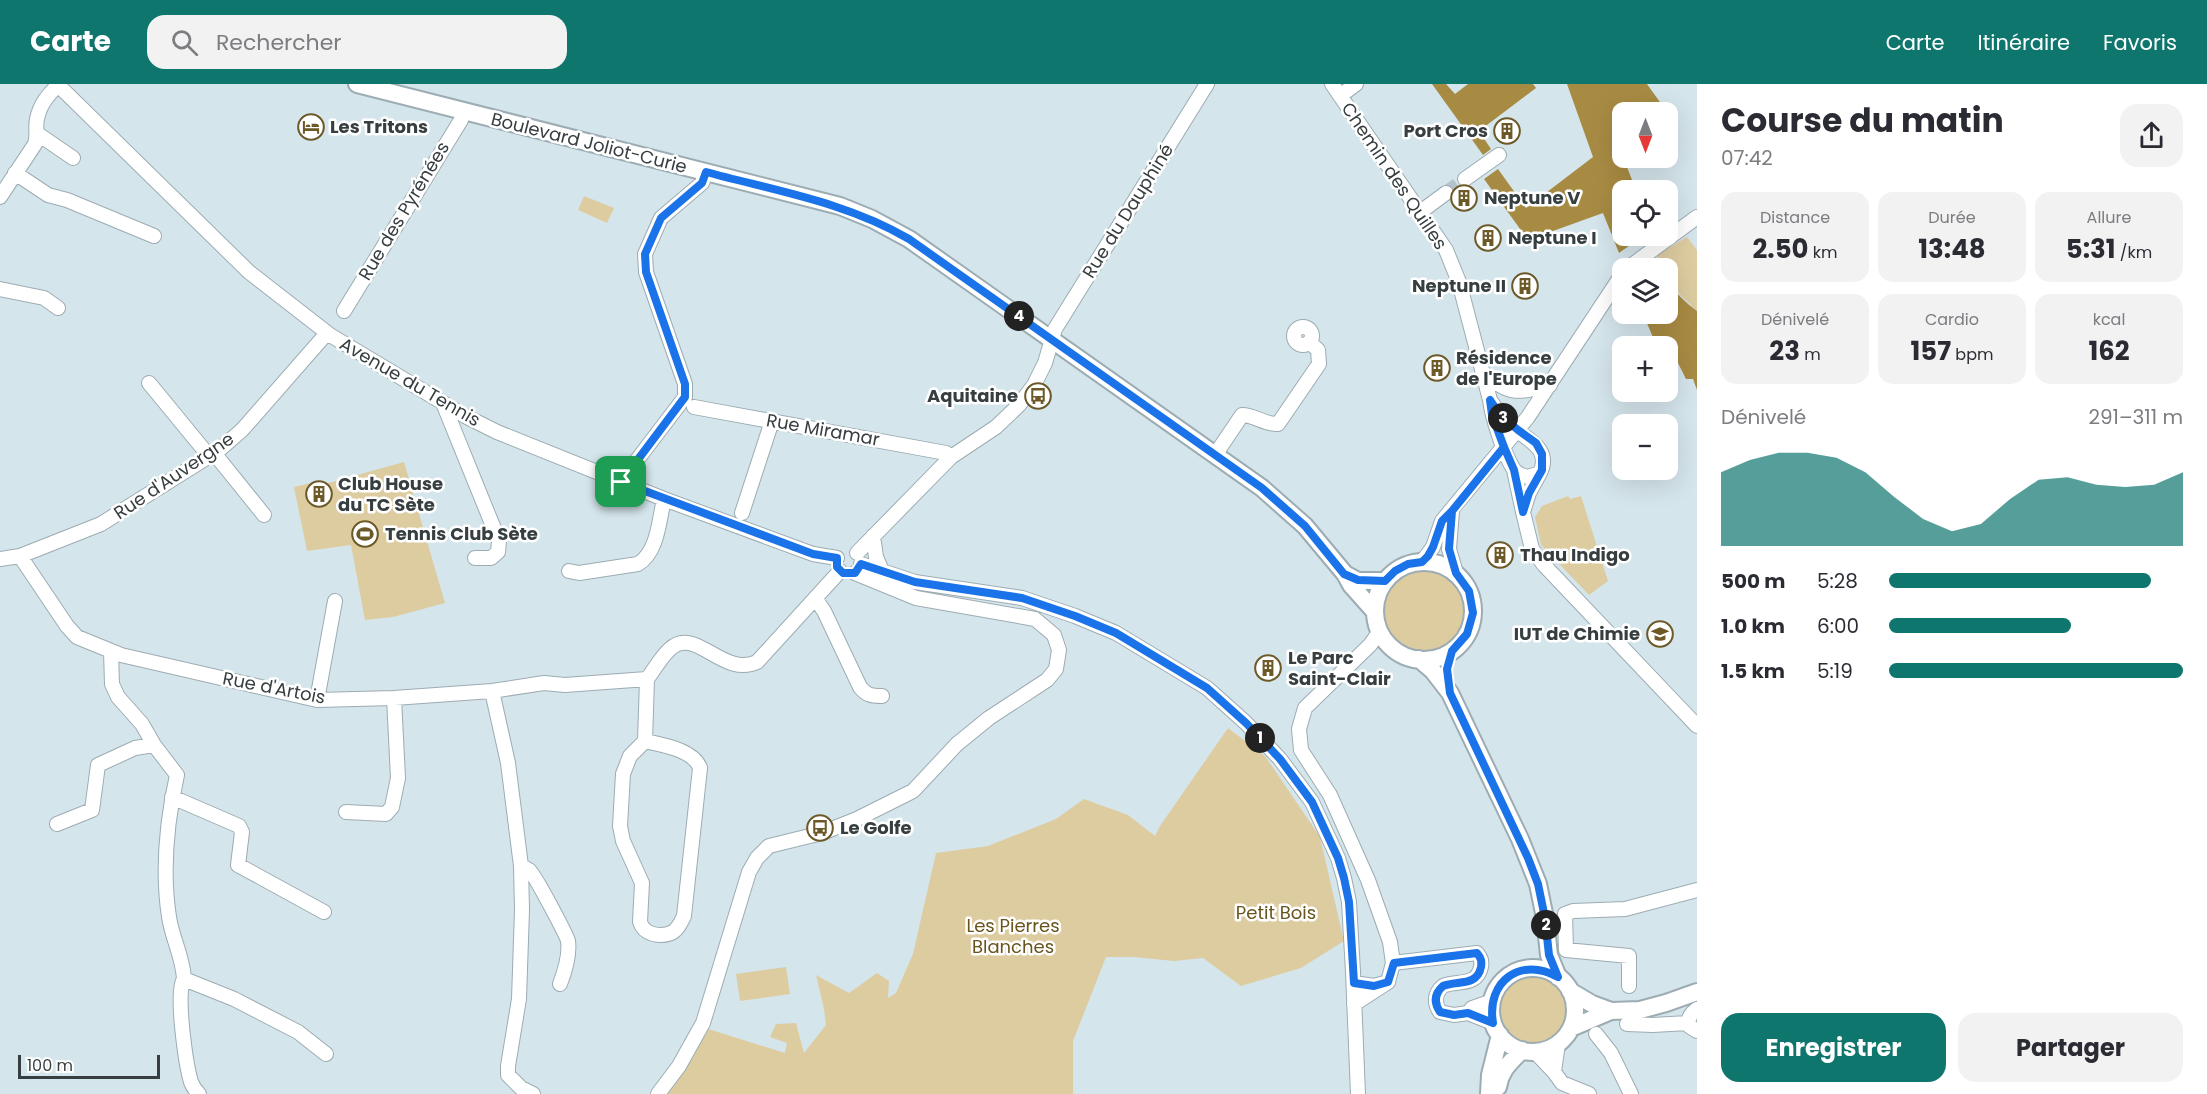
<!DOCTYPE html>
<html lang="fr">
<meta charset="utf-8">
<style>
:root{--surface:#fff;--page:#f2f2f3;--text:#2b2b33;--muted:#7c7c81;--accent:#0f766e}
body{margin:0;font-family:Poppins,sans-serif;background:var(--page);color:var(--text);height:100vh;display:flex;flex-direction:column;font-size:22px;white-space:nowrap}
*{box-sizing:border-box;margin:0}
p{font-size:20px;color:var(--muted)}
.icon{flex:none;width:33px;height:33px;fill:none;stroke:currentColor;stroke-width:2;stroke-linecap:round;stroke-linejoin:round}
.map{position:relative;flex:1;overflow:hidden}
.drawer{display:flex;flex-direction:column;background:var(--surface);width:510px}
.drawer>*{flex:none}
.needle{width:39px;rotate:180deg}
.tools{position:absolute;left:1612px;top:18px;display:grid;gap:12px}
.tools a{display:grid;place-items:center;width:66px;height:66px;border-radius:12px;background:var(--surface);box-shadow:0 6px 24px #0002;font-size:30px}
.scale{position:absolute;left:18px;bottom:15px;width:142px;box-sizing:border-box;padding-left:6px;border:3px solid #373e40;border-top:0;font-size:16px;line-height:21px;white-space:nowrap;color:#373e40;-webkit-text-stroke:4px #fff;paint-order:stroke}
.pin{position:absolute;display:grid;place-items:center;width:51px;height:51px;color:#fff;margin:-26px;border-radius:12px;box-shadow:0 3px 9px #0006}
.km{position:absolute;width:30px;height:30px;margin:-15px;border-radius:50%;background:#222;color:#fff;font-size:16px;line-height:30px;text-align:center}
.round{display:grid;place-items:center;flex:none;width:63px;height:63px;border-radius:18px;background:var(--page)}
.summary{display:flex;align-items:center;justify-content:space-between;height:102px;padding:0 24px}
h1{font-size:33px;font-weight:700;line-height:45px}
.metrics{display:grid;grid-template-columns:repeat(3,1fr);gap:9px;height:102px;padding:6px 24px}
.metrics div{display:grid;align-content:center;border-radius:15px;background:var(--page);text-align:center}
.metrics b{font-size:26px;font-weight:700}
.metrics small{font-size:16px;font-weight:400}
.metrics p{font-size:16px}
.chart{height:168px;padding:12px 24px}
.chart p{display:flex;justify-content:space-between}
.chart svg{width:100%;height:108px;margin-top:6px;fill:var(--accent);opacity:.7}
.action{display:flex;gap:12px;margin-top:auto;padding:12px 24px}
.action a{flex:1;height:69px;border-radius:18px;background:var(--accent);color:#fff;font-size:24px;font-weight:700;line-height:69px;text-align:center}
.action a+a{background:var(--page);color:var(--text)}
ul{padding:0 24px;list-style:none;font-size:20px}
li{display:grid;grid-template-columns:96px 72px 1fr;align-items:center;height:45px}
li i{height:15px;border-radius:8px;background:var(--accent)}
header{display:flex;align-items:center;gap:36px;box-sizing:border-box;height:84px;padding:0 30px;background:var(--accent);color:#fff}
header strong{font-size:28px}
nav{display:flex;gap:33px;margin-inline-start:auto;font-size:21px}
.search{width:420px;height:54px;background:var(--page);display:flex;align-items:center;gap:15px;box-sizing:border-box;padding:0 21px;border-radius:18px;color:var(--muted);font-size:22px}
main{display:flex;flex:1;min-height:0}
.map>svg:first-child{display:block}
</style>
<header>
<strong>Carte</strong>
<div class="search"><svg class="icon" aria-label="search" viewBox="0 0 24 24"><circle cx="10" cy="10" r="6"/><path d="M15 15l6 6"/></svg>Rechercher</div>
<nav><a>Carte</a><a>Itinéraire</a><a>Favoris</a></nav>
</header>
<main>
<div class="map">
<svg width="1697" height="1010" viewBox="0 0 1697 1010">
<rect width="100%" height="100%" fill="#d5e5ec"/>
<path fill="#decca1" d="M 584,112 L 614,124 L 607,139 L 578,126 Z
M 1687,153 L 1697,166 L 1697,227 L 1671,202 L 1668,196 L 1668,184 L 1663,184 L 1657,171 Z
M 404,378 L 445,519 L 393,533 L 365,536 L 351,461 L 307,467 L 294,403 L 319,397 L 321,401 Z
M 1568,412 L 1570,415 L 1581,412 L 1608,497 L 1589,511 L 1541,461 L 1535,433 L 1542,422 Z
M1381 527a43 43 0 1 1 86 0a43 43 0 1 1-86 0Z
M 1228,644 L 1265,672 L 1320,753 L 1344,857 L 1301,884 L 1241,902 L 1203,874 L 1174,877 L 1133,873 L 1106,873 L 1073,957 L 1073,1010 L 664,1010 L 705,944 L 785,969 L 787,959 L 770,953 L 776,940 L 796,939 L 804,969 L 826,941 L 824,925 L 816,891 L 849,909 L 877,889 L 889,897 L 888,914 L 896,909 L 913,870 L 936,769 L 988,762 L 1056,735 L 1084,715 L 1128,731 L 1155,752 L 1160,742 Z
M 786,883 L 790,910 L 740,917 L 736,890 Z
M1498 926a35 35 0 1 1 70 0a35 35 0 1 1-70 0Z"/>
<path fill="#a88b43" d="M 1432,0 L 1446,0 L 1455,10 L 1468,0 L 1533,0 L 1536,4 L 1479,47 L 1491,65 L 1483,71 Z
M 1567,0 L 1647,0 L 1667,28 L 1623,28 L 1623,74 L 1632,74 L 1625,78 L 1636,106 L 1623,106 L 1623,152 L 1643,152 L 1619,169 L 1603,129 L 1528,156 L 1484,95 L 1498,85 L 1526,124 L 1593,73 Z
M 1668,196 C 1674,208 1686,219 1697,227 L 1697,306 L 1693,295 L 1686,295 L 1677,277 L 1670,278 L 1668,262 L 1664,262 L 1661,256 L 1655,258 L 1643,230 L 1668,230 Z"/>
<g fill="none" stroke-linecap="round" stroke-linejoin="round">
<path stroke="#b5c4ca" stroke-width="14" stroke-dasharray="14 7" stroke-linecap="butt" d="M 1446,109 L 1465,95"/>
<g stroke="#9cacb2" stroke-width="16">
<path id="minor" d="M 57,0 L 249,188 L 330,251 L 465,332 L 497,348 L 664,415 L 813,470 L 837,474
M 1332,0 L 1446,166 L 1459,198 L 1490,316
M 1340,12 L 1356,0
M 38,50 L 73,74
M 15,89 L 48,111 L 67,116 L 154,152
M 1465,95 L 1499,71
M 0,113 L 35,60 C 38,50 35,44 37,35 C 40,20 48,11 58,1
M 1419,129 L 1446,109
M 1628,184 L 1697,133
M 0,205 L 44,214 L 58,224
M 344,227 L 461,36 L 463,27
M1294 252a9 9 0 1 1 18 0a9 9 0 1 1-18 0Z
M 1483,289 C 1511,312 1516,309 1550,301
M 149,299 L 209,372
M 1490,316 C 1497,327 1505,336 1515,345 C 1530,357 1551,366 1540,389 L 1528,393 C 1523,392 1519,391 1515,387 C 1505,374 1492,333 1490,316 Z
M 443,319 L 499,457 L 498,468 L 491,474 L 475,474
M 694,323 L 946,369 L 951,373
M 214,369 L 264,431
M 1215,371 L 1242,331 C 1255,331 1265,341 1278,340 L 1319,280 L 1318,266 L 1309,258
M 1514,386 L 1523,428 L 1529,409 L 1540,389
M 621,397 L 685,313 L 685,300 L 646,188 L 645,170 L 661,134 L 702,99 L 706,88
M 1452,427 L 1449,465 L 1456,489
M 1523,428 L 1532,465 L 1544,481 L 1697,642
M 742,429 L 772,337
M 873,452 L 876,473 L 882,487
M 857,469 L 951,373 L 996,343 L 1019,321 L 1034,301 L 1045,279 L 1055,245 L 1207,0
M 20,472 L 67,542 L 77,553 L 121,571 L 317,616 L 394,614 L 492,607 L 544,599 L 565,601 L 647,595
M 0,475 L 20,472 L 101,440 L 219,366 L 242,346 L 327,249
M 1422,478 L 1433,463 L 1442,437 L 1528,333 L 1623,189
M 861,480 L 915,498 L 1022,514 L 1075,532 L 1116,549 L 1207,604 L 1246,639 L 1280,675 L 1312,718 L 1338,774 L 1344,794 L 1349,818 L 1353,888 L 1358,1010
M 569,487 L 579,489 L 638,480 C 658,468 659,436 664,415
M 815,514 L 824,527 L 860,603 C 866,611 871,612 882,612
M 1380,547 L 1370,561 L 1305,624 L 1299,645 L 1301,666 L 1330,711 L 1368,796 L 1390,858 L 1393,879 L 1388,898
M 111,567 L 112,600 L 118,613 L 142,640 L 154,661 L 177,691 C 167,736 162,787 169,833 C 172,854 183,873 184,895 C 175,907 186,981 191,998 C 193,1003 195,1006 199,1010
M 647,595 C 654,586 661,573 670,565 C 695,541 723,594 757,578 L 840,487
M 492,607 L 508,679 L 521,782 L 522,826 L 519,915 L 508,982 L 508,991 L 521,1004 L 533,1010
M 317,616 L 335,517
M 645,657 C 663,661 694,666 700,684 L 684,832 C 681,838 679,844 673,848 C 661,854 644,851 640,838 L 642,799 L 623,757 L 620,742 L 623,690 L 630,672 L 645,657 L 647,595
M 172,713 L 239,742 L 242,748 L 238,781 L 324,828
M 346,728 L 386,730 L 392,723 L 398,694 L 394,614
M 57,740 L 92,726 L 98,681 L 135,664 L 154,661
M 521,782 C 521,782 529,785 529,786 C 534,789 567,852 568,857 C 570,871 565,887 560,900
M 1393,879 L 1477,869 C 1481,874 1482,877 1481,883 C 1477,903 1456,896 1443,902 C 1434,910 1434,919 1440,928 L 1454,931 L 1468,929 L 1472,924 L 1492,917
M 184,895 L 234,915 L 298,948 L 326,970
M 1354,899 L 1374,902 L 1388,898 L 1354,920
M 1629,902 L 1629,872 L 1566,866 L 1565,830 L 1573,827 L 1625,825 L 1697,806
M 1697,925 C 1691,929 1687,935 1689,942 L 1697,947
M 1468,929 L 1493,939
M 1627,940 L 1653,941 L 1688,939
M 1596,950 L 1611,969 L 1631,1010
M 1535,968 L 1554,988 L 1558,959
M 1554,988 L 1562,999 L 1589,1010
M 658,1010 L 679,982 L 703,939 L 749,788 L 757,774 L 769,762 L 822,749 L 857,735 L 913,707 L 957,660 L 989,634 L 1047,596 L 1056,585 L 1059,566 L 1054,551 L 1035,535 L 916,514 L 855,489"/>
</g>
<g stroke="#9cacb2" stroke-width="20">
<path id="major" d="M 357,0 L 840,122 L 872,135 L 909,155 L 1262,404 L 1305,442 L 1345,490 L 1351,501 L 1375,528
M1375 527a49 49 0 1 1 98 0a49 49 0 1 1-98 0Z
M 1345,490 L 1358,497 L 1385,497
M 1419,575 L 1433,587 L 1450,609 L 1520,755 L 1538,800 L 1545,834 L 1549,871 L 1558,893
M1491 926a42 42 0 1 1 84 0a42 42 0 1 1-84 0Z
M 1570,907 L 1592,920 L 1611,927
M 1571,944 L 1611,927 L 1640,926 L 1666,919 L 1697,908
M 1498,1003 C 1501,985 1510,979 1522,966
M 1489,1010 L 1490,991 L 1500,951"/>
</g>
<use href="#minor" stroke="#fff" stroke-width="14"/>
<use href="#major" stroke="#fff" stroke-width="16"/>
</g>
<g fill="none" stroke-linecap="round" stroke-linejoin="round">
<g stroke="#fff" stroke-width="12">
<path id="route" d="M 621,398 L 813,470 L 837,474 L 837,483 L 843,489 L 855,489 L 861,480 L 915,498 L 1022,514 L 1075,532 L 1116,549 L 1207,604 L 1246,639 L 1280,675 L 1312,718 L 1338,774 L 1344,794 L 1349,818 L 1354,899 L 1374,902 L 1388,898 L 1394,879 L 1477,869 C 1481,874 1482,877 1481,883 C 1477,903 1457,896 1443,902 C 1434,910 1434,919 1440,928 L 1454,931 L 1468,929 L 1493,939 C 1486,897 1521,872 1558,893 L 1549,871 L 1545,834 L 1538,800 L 1528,774 L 1450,609 L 1447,585 L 1452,567 L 1467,550 L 1473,529 L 1469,507 L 1456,489 L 1449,465 L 1452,427 L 1504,363 L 1514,386 L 1523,428 L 1529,409 L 1542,386 L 1542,370 L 1536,359 L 1518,346 L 1500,331 L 1490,316 L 1492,331 L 1504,363 L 1452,427 L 1442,437 L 1433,463 L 1428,472 L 1422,478 L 1408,480 L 1395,487 L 1385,497 L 1358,496 L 1344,490 L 1305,442 L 1262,404 L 909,155 C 846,118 776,107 706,88 L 702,99 L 661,134 L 645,170 L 646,188 L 685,300 L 685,313 L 621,398"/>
</g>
<use href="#route" stroke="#1a73e8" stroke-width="8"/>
</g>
<defs>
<g id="hotel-ring" transform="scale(1.35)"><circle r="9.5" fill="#fff" stroke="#6c5927" stroke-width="1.5"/><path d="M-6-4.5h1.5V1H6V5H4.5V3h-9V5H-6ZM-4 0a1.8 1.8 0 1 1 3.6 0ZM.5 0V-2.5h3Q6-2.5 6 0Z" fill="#6c5927"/></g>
<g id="building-ring" transform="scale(1.35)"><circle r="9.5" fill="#fff" stroke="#6c5927" stroke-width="1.5"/><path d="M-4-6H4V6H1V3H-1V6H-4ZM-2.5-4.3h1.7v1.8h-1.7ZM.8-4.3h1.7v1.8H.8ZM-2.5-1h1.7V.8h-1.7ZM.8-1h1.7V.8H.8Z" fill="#6c5927"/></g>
<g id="bus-ring" transform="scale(1.35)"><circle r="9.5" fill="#fff" stroke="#6c5927" stroke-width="1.5"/><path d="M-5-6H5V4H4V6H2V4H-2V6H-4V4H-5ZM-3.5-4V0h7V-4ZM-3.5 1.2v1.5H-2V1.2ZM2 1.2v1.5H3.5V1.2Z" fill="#6c5927"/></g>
<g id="stadium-ring" transform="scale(1.35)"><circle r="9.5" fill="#fff" stroke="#6c5927" stroke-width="1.5"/><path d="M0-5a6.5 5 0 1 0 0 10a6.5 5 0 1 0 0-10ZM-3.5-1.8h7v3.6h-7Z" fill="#6c5927"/></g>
<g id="university-ring" transform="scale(1.35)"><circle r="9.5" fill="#fff" stroke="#6c5927" stroke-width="1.5"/><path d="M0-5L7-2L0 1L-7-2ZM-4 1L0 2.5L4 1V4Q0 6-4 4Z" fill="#6c5927"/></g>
</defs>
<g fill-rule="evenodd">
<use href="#hotel-ring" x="311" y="43"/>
<use href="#building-ring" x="1507" y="47"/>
<use href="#building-ring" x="1464" y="114"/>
<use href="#building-ring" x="1488" y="154"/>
<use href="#building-ring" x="1525" y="202"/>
<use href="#building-ring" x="1437" y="284"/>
<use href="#bus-ring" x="1038" y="312"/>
<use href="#building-ring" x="319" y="410"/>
<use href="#stadium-ring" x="365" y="450"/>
<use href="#building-ring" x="1500" y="471"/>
<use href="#university-ring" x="1660" y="550"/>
<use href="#building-ring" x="1268" y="584"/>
<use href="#bus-ring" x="820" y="744"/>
</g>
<g text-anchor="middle" stroke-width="5" stroke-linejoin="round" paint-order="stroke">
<g font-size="18" font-weight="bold" fill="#373e40" stroke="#fff" text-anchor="start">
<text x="330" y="49">Les Tritons</text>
<text x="1488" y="53" text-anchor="end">Port Cros</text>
<text x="1484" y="120">Neptune V</text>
<text x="1508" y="160">Neptune I</text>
<text x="1506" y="208" text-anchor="end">Neptune II</text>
<text x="1456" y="280">Résidence<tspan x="1456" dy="21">de l'Europe</tspan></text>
<text x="1018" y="318" text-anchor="end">Aquitaine</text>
<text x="338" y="406">Club House<tspan x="338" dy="21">du TC Sète</tspan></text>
<text x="385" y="456">Tennis Club Sète</text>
<text x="1520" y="477">Thau Indigo</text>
<text x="1640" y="556" text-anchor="end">IUT de Chimie</text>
<text x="1288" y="580">Le Parc<tspan x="1288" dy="21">Saint-Clair</tspan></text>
<text x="840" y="750">Le Golfe</text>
</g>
<g font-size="18" fill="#373e40" stroke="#fff">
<text transform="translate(589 59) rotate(14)" y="6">Boulevard Joliot-Curie</text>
<text transform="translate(1394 92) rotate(56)" y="6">Chemin des Quilles</text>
<text transform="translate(404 127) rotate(-59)" y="6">Rue des Pyrénées</text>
<text transform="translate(1128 127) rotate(-58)" y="6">Rue du Dauphiné</text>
<text transform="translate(410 298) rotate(30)" y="6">Avenue du Tennis</text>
<text transform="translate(823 346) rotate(10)" y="6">Rue Miramar</text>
<text transform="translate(174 392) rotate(-34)" y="6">Rue d'Auvergne</text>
<text transform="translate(274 604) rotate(11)" y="6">Rue d'Artois</text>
</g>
<g font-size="18" fill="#68541d" stroke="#fff">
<text x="1276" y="835">Petit Bois</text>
<text x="1013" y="848">Les Pierres<tspan x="1013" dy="21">Blanches</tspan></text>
</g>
</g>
</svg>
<div class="tools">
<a><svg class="needle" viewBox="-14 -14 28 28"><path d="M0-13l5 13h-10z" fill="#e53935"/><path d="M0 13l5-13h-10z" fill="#7c7c81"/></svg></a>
<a><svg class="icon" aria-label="locate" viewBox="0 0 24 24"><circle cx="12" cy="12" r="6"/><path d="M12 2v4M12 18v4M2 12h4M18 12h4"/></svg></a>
<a><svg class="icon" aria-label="layers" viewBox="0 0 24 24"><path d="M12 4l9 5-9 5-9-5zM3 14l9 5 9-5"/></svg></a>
<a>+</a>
<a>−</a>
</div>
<div class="scale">100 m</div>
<div class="pin" style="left:621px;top:398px;background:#1e9e55"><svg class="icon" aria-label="arrive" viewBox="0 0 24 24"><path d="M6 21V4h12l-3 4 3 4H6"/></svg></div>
<b class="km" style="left:1260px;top:654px">1</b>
<b class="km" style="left:1546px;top:841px">2</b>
<b class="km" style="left:1503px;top:334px">3</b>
<b class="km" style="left:1019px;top:232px">4</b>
</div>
<section class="drawer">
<div class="summary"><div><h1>Course du matin</h1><p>07:42</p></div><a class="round"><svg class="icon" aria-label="share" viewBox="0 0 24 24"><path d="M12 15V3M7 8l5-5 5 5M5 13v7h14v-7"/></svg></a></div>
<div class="metrics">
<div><p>Distance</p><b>2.50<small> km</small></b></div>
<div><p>Durée</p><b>13:48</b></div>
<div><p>Allure</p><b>5:31<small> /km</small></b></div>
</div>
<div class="metrics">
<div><p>Dénivelé</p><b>23<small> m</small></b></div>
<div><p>Cardio</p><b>157<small> bpm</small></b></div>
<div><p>kcal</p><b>162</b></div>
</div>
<div class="chart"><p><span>Dénivelé</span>291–311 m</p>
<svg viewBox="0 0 160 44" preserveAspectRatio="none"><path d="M0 44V14L10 9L20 6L30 6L40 8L50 14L60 24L70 33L80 38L90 35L100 25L110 17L120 16L130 19L140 20L150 19L160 14V44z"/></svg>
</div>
<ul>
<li><b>500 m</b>5:28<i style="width:89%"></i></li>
<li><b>1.0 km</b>6:00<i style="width:62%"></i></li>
<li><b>1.5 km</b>5:19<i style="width:100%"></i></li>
</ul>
<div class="action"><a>Enregistrer</a><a>Partager</a></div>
</section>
</main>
